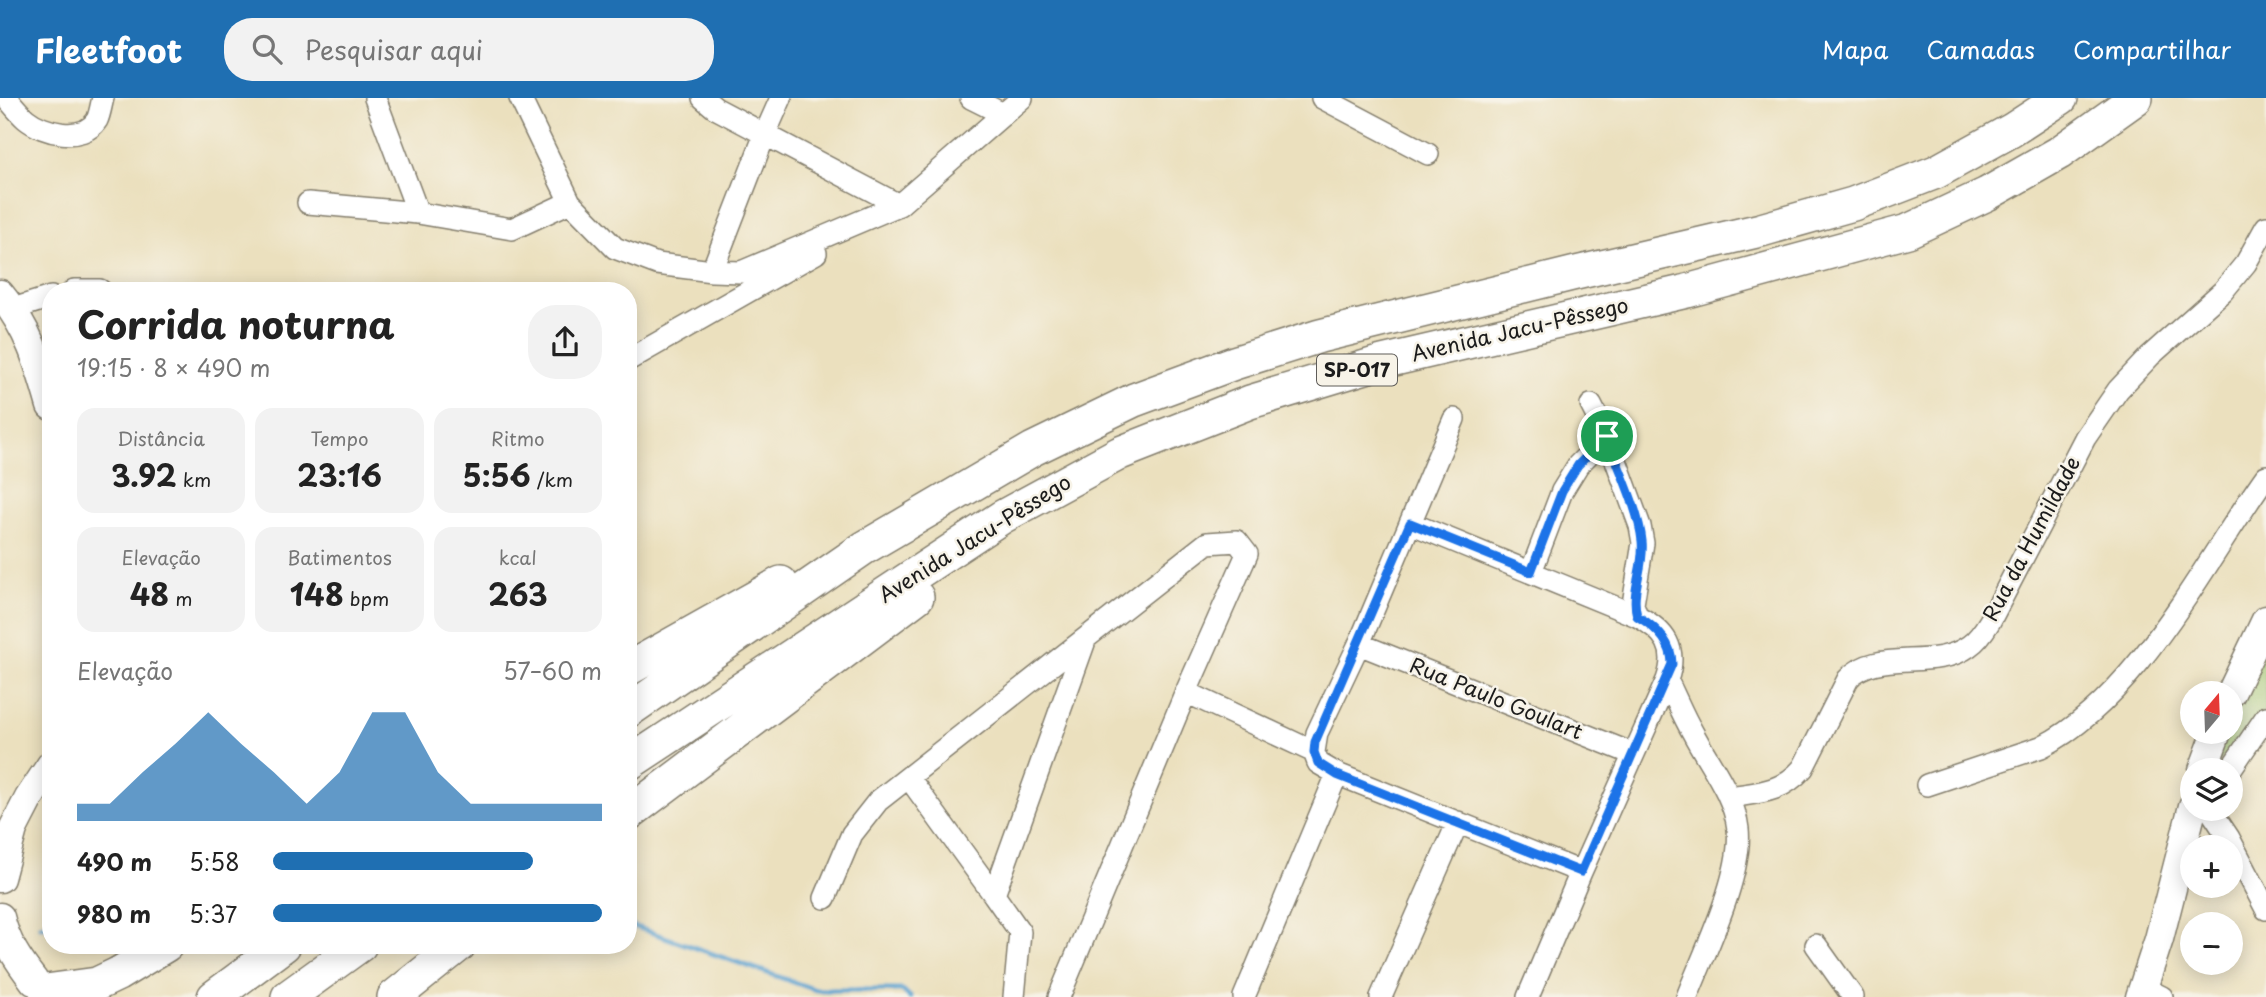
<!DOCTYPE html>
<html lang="pt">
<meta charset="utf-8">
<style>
:root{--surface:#fff;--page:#f2f2f2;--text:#222;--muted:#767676;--accent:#1f6fb2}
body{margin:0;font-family:"Playpen Sans",sans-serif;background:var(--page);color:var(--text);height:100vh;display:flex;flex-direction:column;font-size:26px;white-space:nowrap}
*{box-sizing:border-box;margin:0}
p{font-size:23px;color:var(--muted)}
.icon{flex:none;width:38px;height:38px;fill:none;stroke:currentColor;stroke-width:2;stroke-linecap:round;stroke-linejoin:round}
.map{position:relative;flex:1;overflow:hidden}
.side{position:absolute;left:42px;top:184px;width:595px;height:672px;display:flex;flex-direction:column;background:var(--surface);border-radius:28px;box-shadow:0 4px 18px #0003}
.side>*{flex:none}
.needle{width:46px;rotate:19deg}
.fabs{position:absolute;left:2180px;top:583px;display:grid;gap:14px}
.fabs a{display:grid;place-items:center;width:63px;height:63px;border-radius:50%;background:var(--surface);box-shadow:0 4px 18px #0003;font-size:35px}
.pin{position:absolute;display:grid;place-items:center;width:60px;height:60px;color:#fff;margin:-30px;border:4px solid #fff;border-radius:50%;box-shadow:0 2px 7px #0007}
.round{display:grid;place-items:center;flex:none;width:74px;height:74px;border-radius:28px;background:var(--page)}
.summary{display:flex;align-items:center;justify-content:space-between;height:119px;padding:0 35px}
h1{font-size:38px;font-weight:700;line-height:52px}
.stats{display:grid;grid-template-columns:repeat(3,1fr);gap:10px;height:119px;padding:7px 35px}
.stats div{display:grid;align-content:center;border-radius:18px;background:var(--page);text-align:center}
.stats b{font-size:30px;font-weight:700}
.stats small{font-size:19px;font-weight:400}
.stats p{font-size:19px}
.chart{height:196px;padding:14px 35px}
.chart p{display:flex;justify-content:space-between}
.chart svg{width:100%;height:126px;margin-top:7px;fill:var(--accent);opacity:.7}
ul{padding:0 35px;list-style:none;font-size:23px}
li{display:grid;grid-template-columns:112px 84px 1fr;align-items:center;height:52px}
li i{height:18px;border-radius:9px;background:var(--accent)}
header{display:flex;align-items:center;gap:42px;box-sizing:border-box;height:98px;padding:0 35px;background:var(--accent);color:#fff}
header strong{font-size:33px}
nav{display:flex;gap:38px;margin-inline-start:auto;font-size:24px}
.search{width:490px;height:63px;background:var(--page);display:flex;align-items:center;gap:18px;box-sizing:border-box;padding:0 24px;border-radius:28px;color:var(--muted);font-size:26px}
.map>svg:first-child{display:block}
</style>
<header>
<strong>Fleetfoot</strong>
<div class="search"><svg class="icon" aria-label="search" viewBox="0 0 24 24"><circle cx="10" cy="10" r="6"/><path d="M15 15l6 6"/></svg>Pesquisar aqui</div>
<nav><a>Mapa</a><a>Camadas</a><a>Compartilhar</a></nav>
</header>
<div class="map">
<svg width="2266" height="899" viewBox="0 0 2266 899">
<rect width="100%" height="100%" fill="#f7f3e8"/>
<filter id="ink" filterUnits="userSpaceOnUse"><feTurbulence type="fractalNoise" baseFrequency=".0143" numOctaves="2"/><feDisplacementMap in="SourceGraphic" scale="14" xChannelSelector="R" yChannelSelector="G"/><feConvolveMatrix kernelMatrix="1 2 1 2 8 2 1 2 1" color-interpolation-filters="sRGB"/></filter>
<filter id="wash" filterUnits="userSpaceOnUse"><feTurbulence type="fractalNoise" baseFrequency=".00686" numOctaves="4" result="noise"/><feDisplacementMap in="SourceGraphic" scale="28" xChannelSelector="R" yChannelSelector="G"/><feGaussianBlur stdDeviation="1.57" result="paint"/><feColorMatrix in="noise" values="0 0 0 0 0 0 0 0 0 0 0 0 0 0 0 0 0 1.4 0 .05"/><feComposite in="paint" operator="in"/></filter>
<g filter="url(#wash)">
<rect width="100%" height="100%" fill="#ebe0be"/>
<path fill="#9cc26c" stroke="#5c6f44" stroke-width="2" d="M 2266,530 L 2266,611 L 2212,672 L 2223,634 L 2231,634 L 2231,613 Z"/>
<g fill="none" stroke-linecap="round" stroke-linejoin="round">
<path stroke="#59a1d0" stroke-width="5" d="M 628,824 L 633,828 L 816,892 L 902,892 L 910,899
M 40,828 L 51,827"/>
</g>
</g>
<g filter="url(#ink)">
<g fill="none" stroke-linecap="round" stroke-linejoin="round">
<g stroke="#847e6d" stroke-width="24">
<path id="minor" d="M 7,0 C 13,7 19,15 26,21 C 43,35 83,45 97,22 C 100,16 101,7 103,0
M 375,0 L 418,115
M 520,0 L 570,104
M 703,0 L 715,10 L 899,107
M 971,0 L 1003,16
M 1322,0 L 1428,56
M 308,105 L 418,115 L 512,131 L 570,104 L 615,150 L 657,166 L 712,173 L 765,36 L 781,0
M 712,173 L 741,174 L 899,107 L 1022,0
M 74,192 L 100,192
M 13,211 L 51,199
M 628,262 L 816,155
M 1591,307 L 1607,338 L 1640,428 L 1643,445 L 1633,506 L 1637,518
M 1454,321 L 1359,546 L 1317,635 L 1314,654 L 1318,665 L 1337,676 L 1581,774
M 1410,425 L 1637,518 C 1666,533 1678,551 1667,582 L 1581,774 L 1528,899
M 1531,474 L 1562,393 L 1578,367 L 1607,338
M 1359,546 L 1633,656
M 1667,582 C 1676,600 1683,618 1693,635 C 1709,666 1734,696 1738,731 C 1743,777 1704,855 1687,899
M 2230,672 L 2266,619
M 909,680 L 994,797 L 1086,540
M 1927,687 L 2041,649 C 2137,601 2205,463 2266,378
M 1729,699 C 1760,694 1781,695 1803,670 L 1848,581 C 1875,549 1934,574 1969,548 C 1978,542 1984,533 1990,523 L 2085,340 L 2118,292 L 2150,258 L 2223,193 L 2246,165 L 2266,129
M 2209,710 L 2229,740 L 2266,811
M 994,797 L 1020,834 L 1014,899
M 825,800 L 852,736 L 878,703 L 1207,445 L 1237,443 L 1247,456 L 1186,594 L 1314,654
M 1816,847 L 1853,899
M 2144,890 L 2162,899
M 1059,899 L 1186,594
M 1244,899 L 1337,676
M 1381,899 L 1458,724"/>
</g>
<g stroke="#847e6d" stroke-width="31">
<path id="secondary" d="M 0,196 C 29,230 39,266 51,308
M 2231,595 L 2266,522
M 2203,672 L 2217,634
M 0,780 L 13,731 L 29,700 L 51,667
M 0,819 C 6,845 18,862 34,883
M 2140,899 L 2159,841 L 2193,708"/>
</g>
<g stroke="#847e6d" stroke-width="36">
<path id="trunk" d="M 628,571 L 781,485
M 628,613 L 864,450 L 1033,351 L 1134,302 L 1234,265 L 1320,238 L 1576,175 L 1761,132 L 1853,106 L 1936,74 L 2012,32 L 2061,0
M 628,666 L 1002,419 L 1120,355 L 1250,304 L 1382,264 L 1687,193 L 1908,133 L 1987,96 L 2059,55 L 2136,0
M 628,716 L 917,499
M 46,893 L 97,886 L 118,876 L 166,847
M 214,899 L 284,847
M 288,899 L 360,847
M 394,899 L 459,847"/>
</g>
<use href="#minor" stroke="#fff" stroke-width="21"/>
<use href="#secondary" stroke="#fff" stroke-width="28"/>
<use href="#trunk" stroke="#fff" stroke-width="33"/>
</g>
</g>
<g fill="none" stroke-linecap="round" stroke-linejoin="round" filter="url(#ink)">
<g stroke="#fff" stroke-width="14">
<path id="route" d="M 1607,338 C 1618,369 1639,412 1642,443 C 1645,469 1630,493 1637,518 C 1656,529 1672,544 1672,566 L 1581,774 L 1337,677 L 1318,665 L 1314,654 L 1315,644 L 1410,425 L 1531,474 L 1562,393 L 1578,367 Z"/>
</g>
<use href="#route" stroke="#1a73e8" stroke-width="9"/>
</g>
<g text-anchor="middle" stroke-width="5" stroke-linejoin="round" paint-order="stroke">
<rect fill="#f7f3e8" stroke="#5e5c59" stroke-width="2" x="1317" y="256.5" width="80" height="31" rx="5"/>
<g font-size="19" font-weight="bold" fill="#1c1c1c">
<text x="1357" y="279">SP-017</text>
</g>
<g font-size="21" fill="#1c1c1c" stroke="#f7f3e8">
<text transform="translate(1520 232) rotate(-13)" y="7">Avenida Jacu-Pêssego</text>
<text transform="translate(975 441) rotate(-32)" y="7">Avenida Jacu-Pêssego</text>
<text transform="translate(2032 441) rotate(-62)" y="7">Rua da Humildade</text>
<text transform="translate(1496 601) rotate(22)" y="7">Rua Paulo Goulart</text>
</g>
</g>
</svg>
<div class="fabs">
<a><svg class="needle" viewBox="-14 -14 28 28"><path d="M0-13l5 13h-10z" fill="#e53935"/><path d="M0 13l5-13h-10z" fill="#767676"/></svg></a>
<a><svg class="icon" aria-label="layers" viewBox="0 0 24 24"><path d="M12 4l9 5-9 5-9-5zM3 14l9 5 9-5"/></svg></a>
<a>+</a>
<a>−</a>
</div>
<div class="pin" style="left:1607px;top:338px;background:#1e9e55"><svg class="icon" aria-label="arrive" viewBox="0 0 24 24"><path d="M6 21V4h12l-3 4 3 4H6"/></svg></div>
<section class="side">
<div class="summary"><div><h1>Corrida noturna</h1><p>19:15 · 8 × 490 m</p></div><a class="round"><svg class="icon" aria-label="share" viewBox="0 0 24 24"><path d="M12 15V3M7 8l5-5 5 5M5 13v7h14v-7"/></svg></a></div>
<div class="stats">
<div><p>Distância</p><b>3.92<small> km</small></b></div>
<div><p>Tempo</p><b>23:16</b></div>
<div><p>Ritmo</p><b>5:56<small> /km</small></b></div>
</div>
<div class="stats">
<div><p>Elevação</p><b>48<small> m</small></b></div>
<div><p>Batimentos</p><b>148<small> bpm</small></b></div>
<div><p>kcal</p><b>263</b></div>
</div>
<div class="chart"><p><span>Elevação</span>57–60 m</p>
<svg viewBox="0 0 160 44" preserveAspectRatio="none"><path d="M0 44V38L10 38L20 27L30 17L40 6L50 17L60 27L70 38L80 27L90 6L100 6L110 27L120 38L130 38L140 38L150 38L160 38V44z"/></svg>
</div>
<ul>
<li><b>490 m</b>5:58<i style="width:79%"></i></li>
<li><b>980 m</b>5:37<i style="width:100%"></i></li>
</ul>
</section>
</div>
